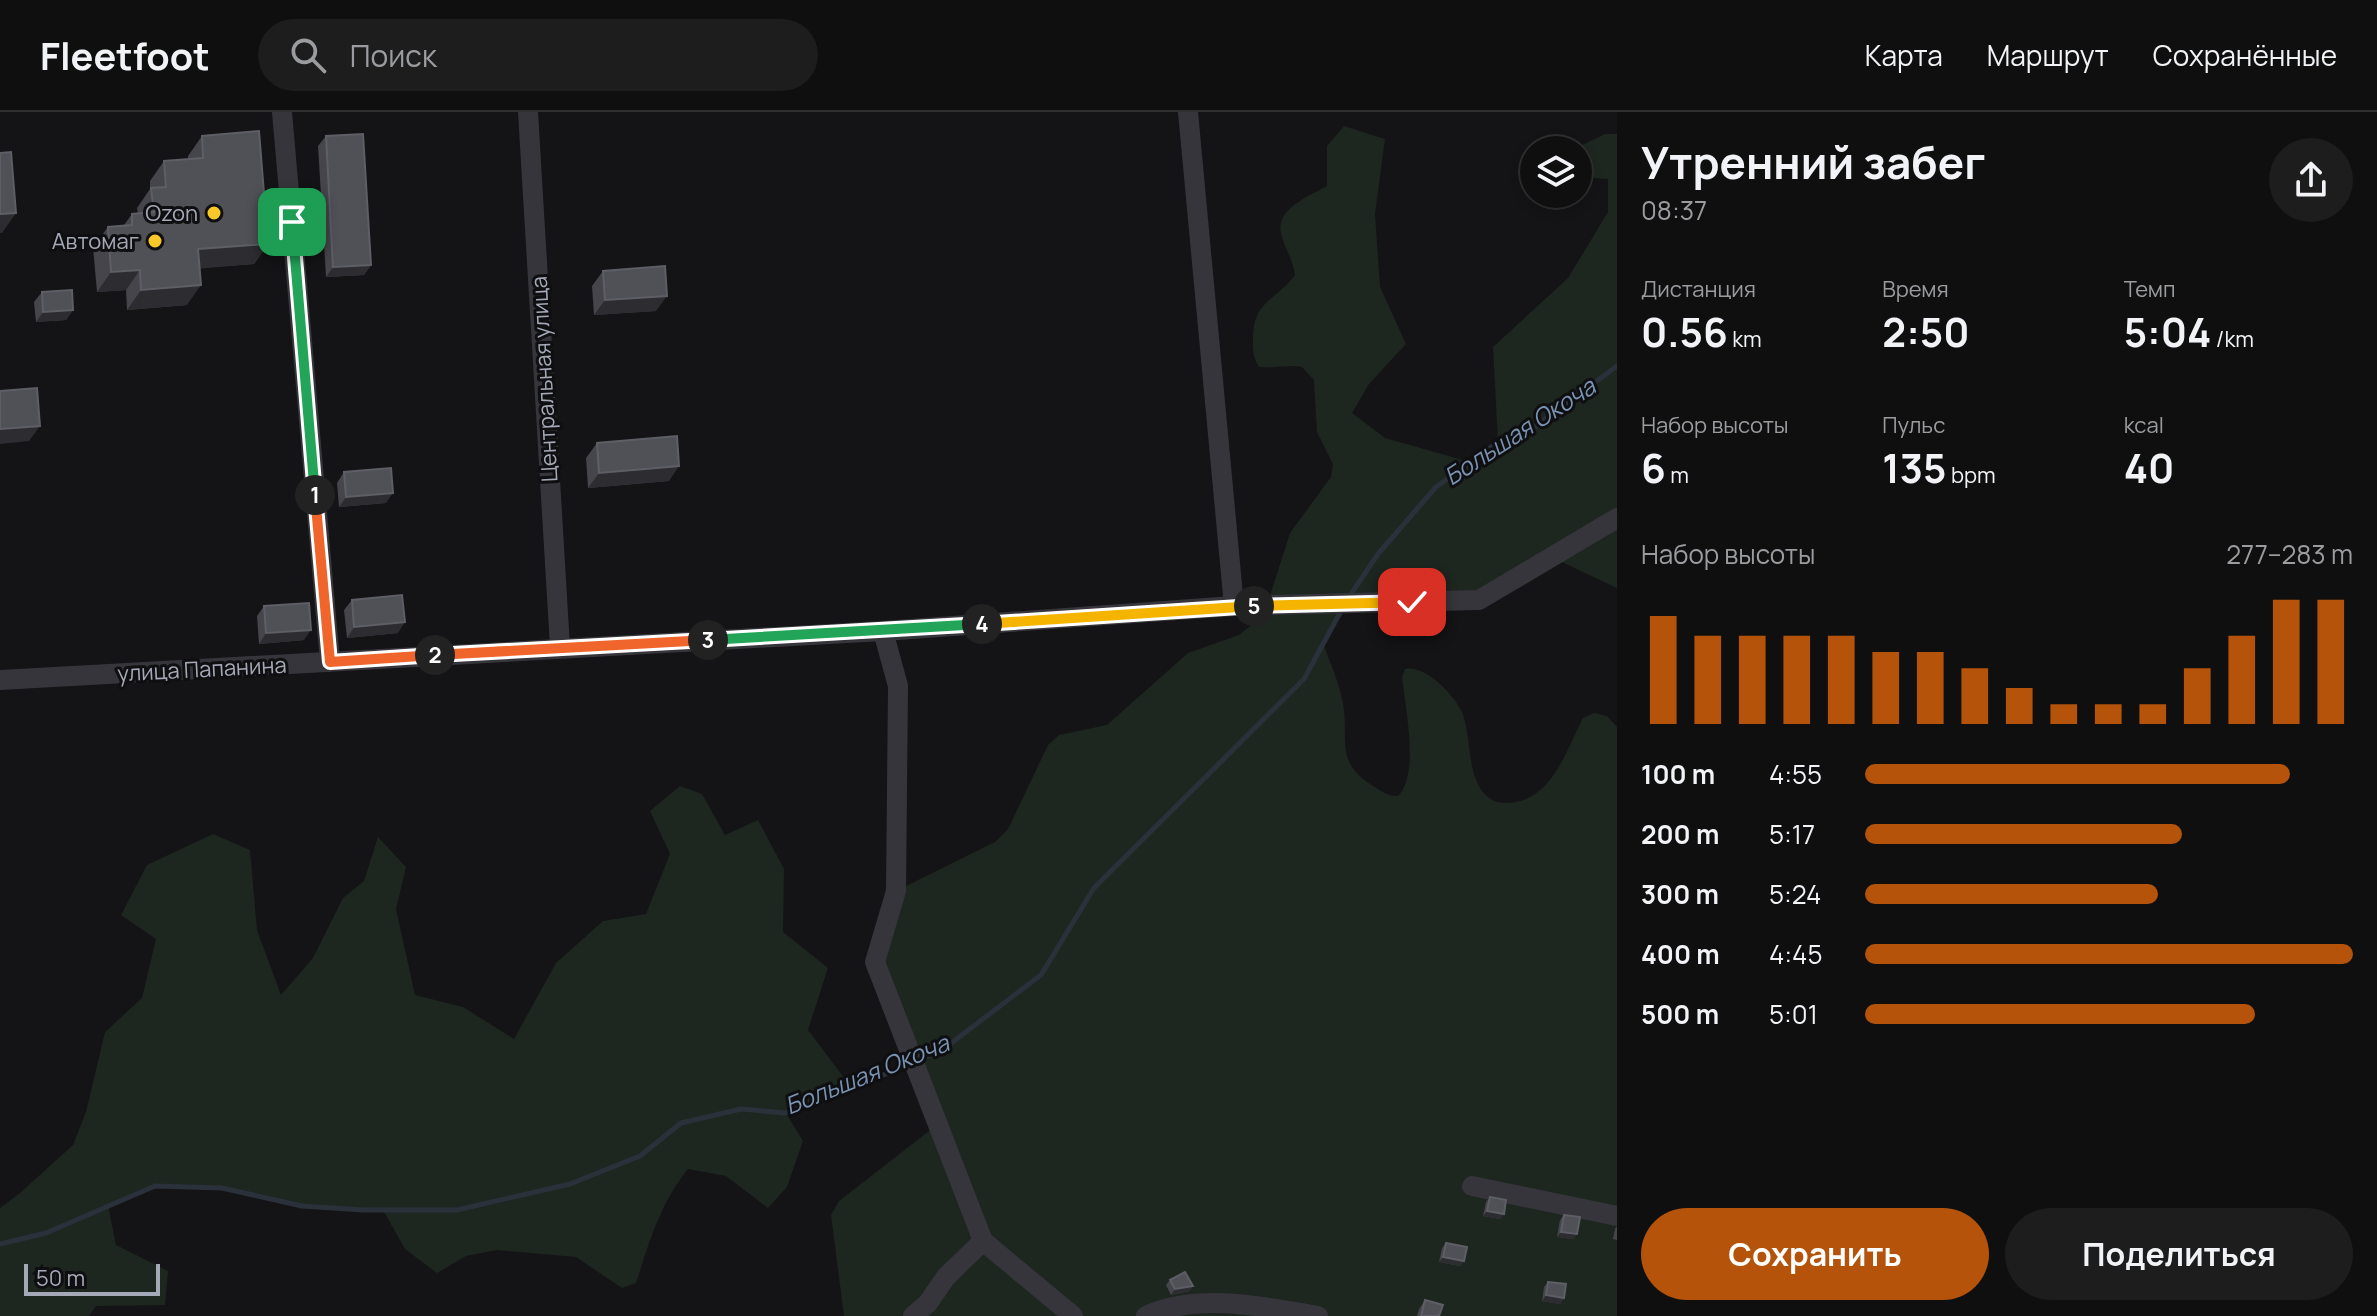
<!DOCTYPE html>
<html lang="ru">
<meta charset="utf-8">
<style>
:root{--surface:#0f0f10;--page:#1d1d1e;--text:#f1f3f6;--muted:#9b9c9f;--line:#2f2f30;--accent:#b45309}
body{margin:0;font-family:Manrope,sans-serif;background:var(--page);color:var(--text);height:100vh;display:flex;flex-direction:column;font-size:30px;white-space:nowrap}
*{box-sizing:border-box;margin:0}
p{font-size:26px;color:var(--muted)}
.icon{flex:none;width:44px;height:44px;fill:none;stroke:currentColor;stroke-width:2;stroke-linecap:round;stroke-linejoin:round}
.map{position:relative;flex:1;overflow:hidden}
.drawer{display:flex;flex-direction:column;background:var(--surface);width:760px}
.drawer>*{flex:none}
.fabs{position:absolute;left:1520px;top:24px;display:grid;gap:16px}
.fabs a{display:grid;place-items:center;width:72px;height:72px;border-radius:50%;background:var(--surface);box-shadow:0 4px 12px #0003,0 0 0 2px var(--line);font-size:40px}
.scale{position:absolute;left:24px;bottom:20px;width:136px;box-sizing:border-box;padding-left:8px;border:4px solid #a5a9b7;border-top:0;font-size:22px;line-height:28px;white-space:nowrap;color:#a5a9b7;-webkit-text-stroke:6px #0f0f11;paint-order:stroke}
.pin{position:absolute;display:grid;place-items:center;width:68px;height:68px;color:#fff;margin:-34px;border-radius:16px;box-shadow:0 4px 12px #0006}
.km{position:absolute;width:40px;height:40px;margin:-20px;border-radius:50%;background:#222;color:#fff;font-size:22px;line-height:40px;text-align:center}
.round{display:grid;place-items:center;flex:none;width:84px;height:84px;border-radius:42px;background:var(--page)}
.overview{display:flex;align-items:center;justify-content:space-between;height:136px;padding:0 24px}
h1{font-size:44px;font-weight:700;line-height:60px}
.stats{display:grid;grid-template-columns:repeat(3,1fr);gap:12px;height:136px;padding:8px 24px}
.stats div{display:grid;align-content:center}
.stats b{font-size:40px;font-weight:700}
.stats small{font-size:22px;font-weight:400}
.stats p{font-size:22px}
.chart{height:224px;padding:16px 24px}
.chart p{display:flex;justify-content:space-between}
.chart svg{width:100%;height:144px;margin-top:8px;stroke:var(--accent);stroke-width:6}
.button{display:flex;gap:16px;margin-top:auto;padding:16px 24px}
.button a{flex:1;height:92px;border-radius:48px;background:var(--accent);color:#fff;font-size:32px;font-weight:700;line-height:92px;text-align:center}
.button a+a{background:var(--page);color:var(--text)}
ul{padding:0 24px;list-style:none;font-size:26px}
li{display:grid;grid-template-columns:128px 96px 1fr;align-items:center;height:60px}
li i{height:20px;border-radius:10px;background:var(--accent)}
header{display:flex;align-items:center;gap:48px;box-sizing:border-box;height:112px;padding:0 40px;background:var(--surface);border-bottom:2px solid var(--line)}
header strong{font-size:38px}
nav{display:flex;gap:44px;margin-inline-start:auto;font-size:28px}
.search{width:560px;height:72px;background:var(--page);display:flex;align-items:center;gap:20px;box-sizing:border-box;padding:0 28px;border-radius:44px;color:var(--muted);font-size:30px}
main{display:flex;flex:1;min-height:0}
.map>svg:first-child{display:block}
</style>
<header>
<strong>Fleetfoot</strong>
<div class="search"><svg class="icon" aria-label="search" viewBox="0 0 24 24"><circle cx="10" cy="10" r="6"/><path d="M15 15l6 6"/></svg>Поиск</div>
<nav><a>Карта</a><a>Маршрут</a><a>Сохранённые</a></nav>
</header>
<main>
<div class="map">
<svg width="1617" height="1204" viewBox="0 0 1617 1204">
<rect width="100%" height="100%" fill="#141416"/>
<path fill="#1e2620" d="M 1344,14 L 1385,27 L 1375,102 L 1380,175 L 1406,232 L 1369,272 L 1352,301 L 1385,326 L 1470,350 L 1498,330 L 1493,235 L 1568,166 L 1608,100 L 1608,67 L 1578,65 L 1578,38 L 1572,38 L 1605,22 L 1617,22 L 1617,476 L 1551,445 L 1479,488 L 1345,491 L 1323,531 C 1330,551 1340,572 1343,592 C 1349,626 1335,649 1370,672 C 1380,678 1386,684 1398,684 C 1420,662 1405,595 1402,565 L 1405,557 C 1425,553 1451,580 1461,598 C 1471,619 1467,648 1477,670 C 1482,682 1492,691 1505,691 C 1551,691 1565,641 1583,606 L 1594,601 L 1607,604 L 1617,615 L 1617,1204 L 844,1204 L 831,1103 L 839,1089 L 938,1012 L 875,850 L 896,779 L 995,730 L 1008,717 L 1048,633 L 1059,623 L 1107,613 L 1188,541 L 1239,523 L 1254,511 L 1267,493 L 1290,421 L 1331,365 L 1333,352 L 1317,320 L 1314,268 L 1302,255 C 1287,252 1274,257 1259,255 C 1252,244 1253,236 1253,224 C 1254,188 1277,188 1295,163 C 1293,147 1284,136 1281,121 C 1275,97 1311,83 1327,74 L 1327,34 Z
M 680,674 L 702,682 L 725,723 L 758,708 L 784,757 L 783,820 L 828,856 L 808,918 L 851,975 L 786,1001 L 803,1029 L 787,1075 L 768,1096 L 726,1064 L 688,1057 C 660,1092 650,1128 636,1171 L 622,1176 L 576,1145 L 497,1138 L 466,1144 L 437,1161 L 405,1137 L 383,1098 L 302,1094 L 222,1076 L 155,1074 L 108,1093 L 116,1133 L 168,1159 L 165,1193 L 96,1194 L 89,1204 L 0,1204 L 0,1096 L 20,1081 L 73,1033 L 86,1000 L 105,920 L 142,886 L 156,827 L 121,803 L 147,753 L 213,722 L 250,738 L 257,818 L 281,883 L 313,846 L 343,786 L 364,769 L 378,725 L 406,755 L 396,797 L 415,883 L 463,895 L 514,927 L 556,851 L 603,809 L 646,802 L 670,742 L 650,699 Z"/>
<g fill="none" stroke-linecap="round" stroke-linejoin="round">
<path stroke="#2a313a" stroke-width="5" d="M 1349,485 L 1378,442 L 1436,375 L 1498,330 L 1531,318 L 1617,254
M 920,948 L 950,932 L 1041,863 L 1094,776 L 1304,567 L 1342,497
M 0,1132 L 46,1121 L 155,1074 L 222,1076 L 302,1094 L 363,1098 L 457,1098 L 570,1072 L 640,1044 L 681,1011 L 741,997 L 786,1001 L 911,952"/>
<path stroke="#35353b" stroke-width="20" d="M 282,0 L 330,550
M 528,0 L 560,535
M 1234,494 L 1479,488 L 1617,406
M 883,519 L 898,574 L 896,779 L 875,850 L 983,1129 L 1073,1204
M 0,568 L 883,519 L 1234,494 L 1188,0
M 1472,1074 L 1617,1104
M 913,1204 L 928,1191 L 946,1165 L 983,1129
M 1146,1204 C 1197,1180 1266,1195 1318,1204"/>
</g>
<path fill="#45454b" d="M 202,24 L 268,132 L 254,152 L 199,156 L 187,193 L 127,198 L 126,178 L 97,180 L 93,135 L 108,115 L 124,113 L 132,102 L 138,102 L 137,96 L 150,77 L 150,69 L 164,49 L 188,47 L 188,44 Z
M 326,24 L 371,153 L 364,163 L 326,165 L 318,34 Z
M 603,159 L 656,199 L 594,203 L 592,174 Z
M 42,180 L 73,198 L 66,208 L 36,210 L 34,190 Z
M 597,331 L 669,369 L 588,376 L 586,346 Z
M 344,360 L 386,391 L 339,395 L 337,371 Z
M 352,488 L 398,521 L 347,526 L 344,498 Z
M 264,494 L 304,528 L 259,532 L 257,504 Z
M 1490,1085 L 1504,1102 L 1500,1107 L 1483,1104 L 1486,1090 Z
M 1564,1103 L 1577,1122 L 1573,1127 L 1557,1125 L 1560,1108 Z
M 1617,1114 L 1617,1128 L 1613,1127 L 1615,1117 Z
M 1446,1131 L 1464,1149 L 1460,1154 L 1439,1150 L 1442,1136 Z
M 1170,1168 L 1193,1174 L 1189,1179 L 1171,1183 L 1166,1173 Z
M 1548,1170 L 1564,1186 L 1560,1192 L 1542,1189 L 1544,1175 Z
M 1425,1188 L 1439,1204 L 1417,1204 L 1419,1197 Z"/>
<path fill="#2d2d31" d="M 16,101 L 2,121 L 0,121 L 0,102 Z
M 268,132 L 254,152 L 184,158 L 198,137 Z
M 371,153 L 364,163 L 326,165 L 333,155 Z
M 140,158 L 126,178 L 97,180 L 111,160 Z
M 201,173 L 187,193 L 127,198 L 141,178 Z
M 667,184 L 656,199 L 594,203 L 605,188 Z
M 73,198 L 66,208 L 36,210 L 43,200 Z
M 40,314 L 29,329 L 0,332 L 0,317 Z
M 679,354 L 669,369 L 588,376 L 599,361 Z
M 393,381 L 386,391 L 339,395 L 346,385 Z
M 405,510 L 398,521 L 347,526 L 354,515 Z
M 311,518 L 304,528 L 259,532 L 266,521 Z
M 1487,1099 L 1504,1102 L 1500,1107 L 1483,1104 Z
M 1561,1120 L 1577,1122 L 1573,1127 L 1557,1125 Z
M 1443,1145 L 1464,1149 L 1460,1154 L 1439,1150 Z
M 1193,1174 L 1189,1179 L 1171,1183 L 1175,1177 Z
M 1546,1183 L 1564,1186 L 1560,1192 L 1542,1189 Z"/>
<path fill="#505057" stroke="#5d5e66" stroke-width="2" d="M 259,19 L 268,132 L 198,137 L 201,173 L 141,178 L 140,158 L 111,160 L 108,115 L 132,113 L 132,102 L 154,100 L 151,76 L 166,75 L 164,49 L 203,46 L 202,24 Z
M 363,22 L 371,153 L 333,155 L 326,24 Z
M 11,40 L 16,101 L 0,102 L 0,41 Z
M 665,154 L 667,184 L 605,188 L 603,159 Z
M 72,178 L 73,198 L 43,200 L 42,180 Z
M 37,276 L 40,314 L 0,317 L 0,279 Z
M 677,324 L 679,354 L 599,361 L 597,331 Z
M 391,356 L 393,381 L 346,385 L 344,360 Z
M 402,483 L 405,510 L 354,515 L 352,488 Z
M 309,491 L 311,518 L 266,521 L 264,494 Z
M 1490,1085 L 1506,1088 L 1504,1102 L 1487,1099 Z
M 1564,1103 L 1580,1105 L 1577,1122 L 1561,1120 Z
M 1446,1131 L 1467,1135 L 1464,1149 L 1443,1145 Z
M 1185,1160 L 1193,1174 L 1175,1177 L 1170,1168 Z
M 1548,1170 L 1566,1172 L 1564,1186 L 1546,1183 Z
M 1425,1188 L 1443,1193 L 1439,1204 L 1421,1204 Z"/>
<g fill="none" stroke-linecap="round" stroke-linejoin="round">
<g stroke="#fff" stroke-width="16">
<path id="split-1" d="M 292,110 L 315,383"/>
</g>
<g stroke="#fff" stroke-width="16">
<path id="split-2" d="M 315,383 L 330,550 L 435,543"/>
</g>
<g stroke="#fff" stroke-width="16">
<path id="split-3" d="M 435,543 L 708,528"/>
</g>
<g stroke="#fff" stroke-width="16">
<path id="split-4" d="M 708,528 L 982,512"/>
</g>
<g stroke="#fff" stroke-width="16">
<path id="split-5" d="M 982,512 L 1254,494"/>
</g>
<g stroke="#fff" stroke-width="16">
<path id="split-6" d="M 1254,494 L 1412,490"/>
</g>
<use href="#split-1" stroke="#22a559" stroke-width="10"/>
<use href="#split-2" stroke="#f0652b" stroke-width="10"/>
<use href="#split-3" stroke="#f0652b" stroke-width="10"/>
<use href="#split-4" stroke="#22a559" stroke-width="10"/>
<use href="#split-5" stroke="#f5b400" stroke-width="10"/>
<use href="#split-6" stroke="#f5b400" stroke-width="10"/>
</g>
<g fill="#f8c829" stroke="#0f0f11" stroke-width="3">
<circle cx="214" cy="101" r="8"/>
<circle cx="155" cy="129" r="8"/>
</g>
<g text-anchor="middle" stroke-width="6" stroke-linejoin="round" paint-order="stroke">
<g font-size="22" fill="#a5a9b7" stroke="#0f0f11" text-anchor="end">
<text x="198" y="109">Ozon</text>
<text x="139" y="137">Автомаг</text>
</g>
<g font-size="22" fill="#a5a9b7" stroke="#0f0f11">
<text transform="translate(544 267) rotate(-93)" y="8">Центральная улица</text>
<text transform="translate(202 557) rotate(-3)" y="8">улица Папанина</text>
</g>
<g font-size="24" font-style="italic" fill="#7a93b3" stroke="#0f0f11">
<text transform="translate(1520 320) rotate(-33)" y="8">Большая Окоча</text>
<text transform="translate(867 963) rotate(-22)" y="8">Большая Окоча</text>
</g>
</g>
</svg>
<div class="fabs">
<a><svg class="icon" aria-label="layers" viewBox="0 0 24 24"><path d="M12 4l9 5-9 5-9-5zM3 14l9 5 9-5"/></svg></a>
</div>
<div class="scale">50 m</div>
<div class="pin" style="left:292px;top:110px;background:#1e9e55"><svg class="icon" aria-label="arrive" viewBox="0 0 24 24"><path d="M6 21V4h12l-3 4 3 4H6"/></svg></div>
<div class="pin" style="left:1412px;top:490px;background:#d93025"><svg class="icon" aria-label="check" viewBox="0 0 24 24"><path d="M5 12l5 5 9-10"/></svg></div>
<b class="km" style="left:315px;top:383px">1</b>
<b class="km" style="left:435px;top:543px">2</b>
<b class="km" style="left:708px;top:528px">3</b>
<b class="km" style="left:982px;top:512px">4</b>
<b class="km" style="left:1254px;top:494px">5</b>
</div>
<section class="drawer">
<div class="overview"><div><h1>Утренний забег</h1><p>08:37</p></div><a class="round"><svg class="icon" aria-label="share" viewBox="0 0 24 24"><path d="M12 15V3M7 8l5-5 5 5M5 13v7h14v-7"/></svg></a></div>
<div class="stats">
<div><p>Дистанция</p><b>0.56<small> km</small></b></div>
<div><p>Время</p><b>2:50</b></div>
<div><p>Темп</p><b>5:04<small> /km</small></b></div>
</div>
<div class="stats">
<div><p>Набор высоты</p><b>6<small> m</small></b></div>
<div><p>Пульс</p><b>135<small> bpm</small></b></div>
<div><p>kcal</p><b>40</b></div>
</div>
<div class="chart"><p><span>Набор высоты</span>277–283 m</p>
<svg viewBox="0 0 160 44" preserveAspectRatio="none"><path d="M5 44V11M15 44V17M25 44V17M35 44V17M45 44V17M55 44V22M65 44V22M75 44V27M85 44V33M95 44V38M105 44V38M115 44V38M125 44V27M135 44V17M145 44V6M155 44V6"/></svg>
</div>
<ul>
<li><b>100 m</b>4:55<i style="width:87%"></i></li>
<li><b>200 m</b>5:17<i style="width:65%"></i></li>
<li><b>300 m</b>5:24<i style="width:60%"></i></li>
<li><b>400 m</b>4:45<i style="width:100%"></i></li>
<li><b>500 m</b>5:01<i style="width:80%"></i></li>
</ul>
<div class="button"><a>Сохранить</a><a>Поделиться</a></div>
</section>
</main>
